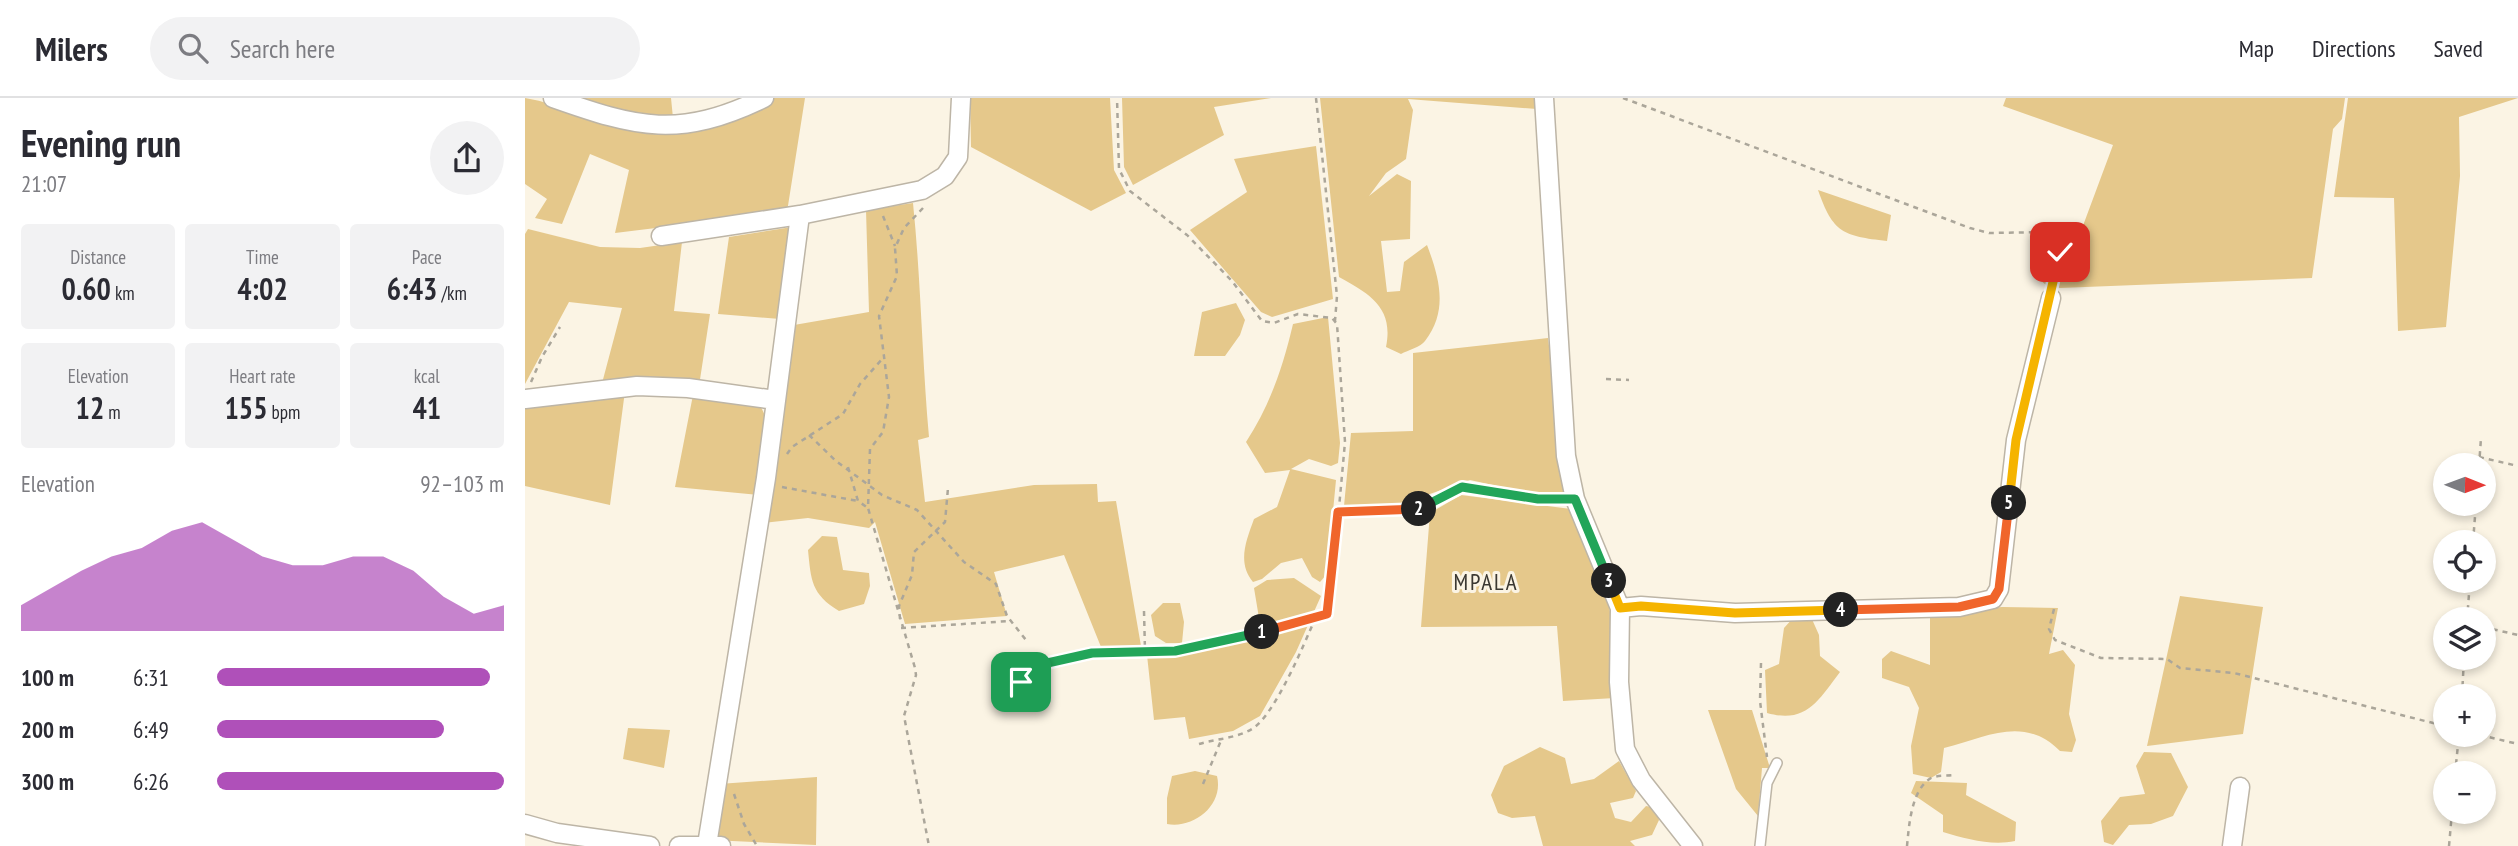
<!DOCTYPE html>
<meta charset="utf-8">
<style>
:root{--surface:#fff;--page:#f2f2f3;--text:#2b2b33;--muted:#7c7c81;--line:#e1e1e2;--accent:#af50b9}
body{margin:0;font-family:"PT Sans Narrow",sans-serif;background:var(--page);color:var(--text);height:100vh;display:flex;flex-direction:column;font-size:26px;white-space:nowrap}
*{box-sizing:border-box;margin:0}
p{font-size:23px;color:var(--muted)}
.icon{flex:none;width:38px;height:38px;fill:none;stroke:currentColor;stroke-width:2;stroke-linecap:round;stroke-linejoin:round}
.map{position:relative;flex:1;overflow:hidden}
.drawer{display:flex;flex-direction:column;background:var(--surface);width:525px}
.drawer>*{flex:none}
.needle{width:46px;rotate:91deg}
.fabs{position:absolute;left:1908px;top:355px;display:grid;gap:14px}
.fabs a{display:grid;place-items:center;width:63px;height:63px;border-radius:50%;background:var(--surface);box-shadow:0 4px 10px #0003;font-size:35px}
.pin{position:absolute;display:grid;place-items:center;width:60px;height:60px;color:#fff;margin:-30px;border-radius:14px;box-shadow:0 4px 10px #0006}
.km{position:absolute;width:35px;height:35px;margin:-18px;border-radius:50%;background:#222;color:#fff;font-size:19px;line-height:35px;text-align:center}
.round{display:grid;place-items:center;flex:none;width:74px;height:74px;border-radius:37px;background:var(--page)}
.head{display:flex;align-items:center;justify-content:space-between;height:119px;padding:0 21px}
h1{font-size:38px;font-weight:700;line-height:52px}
.metrics{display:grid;grid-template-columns:repeat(3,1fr);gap:10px;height:119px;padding:7px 21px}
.metrics div{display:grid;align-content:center;border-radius:7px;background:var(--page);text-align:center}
.metrics b{font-size:30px;font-weight:700}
.metrics small{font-size:19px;font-weight:400}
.metrics p{font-size:19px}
.chart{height:196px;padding:14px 21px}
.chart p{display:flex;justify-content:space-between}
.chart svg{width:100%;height:126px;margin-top:7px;fill:var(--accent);opacity:.7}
ul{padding:0 21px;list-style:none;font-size:23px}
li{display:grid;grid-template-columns:112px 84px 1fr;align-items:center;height:52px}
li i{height:18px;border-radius:9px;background:var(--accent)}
header{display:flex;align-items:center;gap:42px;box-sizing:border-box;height:98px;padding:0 35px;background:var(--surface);border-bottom:2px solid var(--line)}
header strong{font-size:33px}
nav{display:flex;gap:38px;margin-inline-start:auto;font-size:24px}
.search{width:490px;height:63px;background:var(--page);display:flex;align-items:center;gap:18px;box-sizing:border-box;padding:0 24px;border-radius:38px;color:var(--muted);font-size:26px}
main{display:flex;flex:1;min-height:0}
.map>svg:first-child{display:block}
</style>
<header>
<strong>Milers</strong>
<div class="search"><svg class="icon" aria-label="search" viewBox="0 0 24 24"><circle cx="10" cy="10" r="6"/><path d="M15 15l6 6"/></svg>Search here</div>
<nav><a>Map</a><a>Directions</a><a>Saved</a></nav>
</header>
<main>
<section class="drawer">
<div class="head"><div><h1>Evening run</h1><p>21:07</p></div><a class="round"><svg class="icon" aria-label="share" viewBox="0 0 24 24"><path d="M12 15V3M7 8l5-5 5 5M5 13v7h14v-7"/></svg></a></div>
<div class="metrics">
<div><p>Distance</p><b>0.60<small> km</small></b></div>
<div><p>Time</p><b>4:02</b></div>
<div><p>Pace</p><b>6:43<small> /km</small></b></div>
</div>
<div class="metrics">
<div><p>Elevation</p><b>12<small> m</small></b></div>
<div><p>Heart rate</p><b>155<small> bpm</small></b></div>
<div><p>kcal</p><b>41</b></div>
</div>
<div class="chart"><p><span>Elevation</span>92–103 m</p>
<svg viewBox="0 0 160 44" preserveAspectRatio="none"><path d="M0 44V35L10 29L20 23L30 18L40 15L50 9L60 6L70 12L80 18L90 21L100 21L110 18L120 18L130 23L140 32L150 38L160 35V44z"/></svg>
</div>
<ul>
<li><b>100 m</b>6:31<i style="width:95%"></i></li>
<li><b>200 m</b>6:49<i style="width:79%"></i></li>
<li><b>300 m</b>6:26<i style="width:100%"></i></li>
</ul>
</section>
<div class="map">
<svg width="1993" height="748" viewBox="0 0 1993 748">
<rect width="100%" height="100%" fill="#fbf4e4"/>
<path fill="#e5c88b" d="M 0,0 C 37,6 72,26 109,33 C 145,40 221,25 248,0 L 280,0 L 262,114 L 90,135 L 104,72 L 65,56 L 37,126 L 10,120 L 22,101 L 0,86 Z
M 50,0 L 146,0 L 148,20 L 114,23 Z
M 445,0 L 585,0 L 589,72 L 601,95 L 566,113 L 446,49 Z
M 597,0 L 746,0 L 689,9 L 699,37 L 608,87 L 599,69 Z
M 795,0 L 1011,0 L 1012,11 L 883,1 L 888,12 L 881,61 L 861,75 L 844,98 L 872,76 L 886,83 L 885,141 L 856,143 L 862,194 L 875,193 L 879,164 L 902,147 C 914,179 924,212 900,243 C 896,249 883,252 876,256 L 861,249 C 869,210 845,196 814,179 Z
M 1481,0 L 1820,0 L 1817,21 L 1808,31 L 1787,180 L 1535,190 L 1521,187 L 1508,176 L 1506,138 L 1521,135 L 1545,152 L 1540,176 L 1588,47 L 1478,8 Z
M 1823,0 L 1993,0 L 1934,19 L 1935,78 L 1921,229 L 1873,233 L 1869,100 L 1809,99 Z
M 791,48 L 808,201 L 747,219 L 736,214 L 665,132 L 722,94 L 709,61 Z
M 1293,92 L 1366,117 L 1362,143 C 1318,138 1308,135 1293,92 Z
M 388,105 C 396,183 397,261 404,339 L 393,342 L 400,404 L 509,387 L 572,386 L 573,404 L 591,403 L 616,548 L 576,549 L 539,457 L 469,474 L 482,518 L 380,526 L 350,424 L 344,430 L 283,420 L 238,425 L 269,227 L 344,214 L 341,112 Z
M 267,129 L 255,221 L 193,216 L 204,139 Z
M 3,131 L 75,149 L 115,150 L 157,144 L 149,213 L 185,216 L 174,288 L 76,289 L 97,210 L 44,204 L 0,286 L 0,136 Z
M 711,205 L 720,222 L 715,237 L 700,258 L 669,258 L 677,214 Z
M 803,219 L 815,345 L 813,365 L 806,368 L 784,361 L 766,371 L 811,382 L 802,476 L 795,484 L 787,479 L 777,460 L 756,465 L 737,481 L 728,484 C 712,465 721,443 729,421 L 752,409 L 765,372 L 740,375 L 721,344 C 745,307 758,269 768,226 Z
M 1023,240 L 1043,396 L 1013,397 L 945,382 L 876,406 L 819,408 L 826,335 L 888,333 L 888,255 Z
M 100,293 L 85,407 L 0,388 L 0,308 Z
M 168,297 L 236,309 L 243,324 L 234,397 L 150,389 Z
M 936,397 L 1046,411 L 1067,465 L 1082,494 L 1090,547 L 1090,600 L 1038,603 L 1032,528 L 896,529 L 905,415 Z
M 297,438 L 312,439 L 318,472 L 344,475 L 345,488 L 339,506 L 314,513 C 286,496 286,482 283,452 Z
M 769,480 L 796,498 L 771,554 L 735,618 L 708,633 L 664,641 L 660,619 L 629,622 L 622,557 L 648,559 L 737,538 L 729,490 L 742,482 Z
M 1655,498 L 1738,509 L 1718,636 L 1622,648 Z
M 638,505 L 655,505 L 659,524 L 657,545 L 641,545 L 630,538 L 626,517 Z
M 1477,509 L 1533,510 L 1524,556 L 1538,552 L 1550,567 L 1544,616 L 1551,642 L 1547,654 L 1535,653 C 1499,617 1462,639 1419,650 L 1416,674 L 1406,680 L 1388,676 L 1386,648 L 1394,610 L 1384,589 L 1357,580 L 1357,561 L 1366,553 L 1405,567 L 1405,515 Z
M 1269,519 L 1286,519 L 1294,537 L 1295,558 L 1315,574 C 1293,603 1281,626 1242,615 L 1240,572 L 1254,566 L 1259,530 Z
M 1183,612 L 1227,612 L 1245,670 L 1237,670 L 1233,718 L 1211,691 Z
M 103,630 L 145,632 L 139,670 L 98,661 Z
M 1015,649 L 1040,660 L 1046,686 L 1069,681 L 1094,663 L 1111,693 L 1108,700 L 1085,705 L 1090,720 L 1106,724 L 1121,708 L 1131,710 L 1134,722 L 1127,737 L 1105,743 L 1110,748 L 1018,748 L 1010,718 L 987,720 L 973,715 L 966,697 L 979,668 Z
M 1619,654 L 1646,655 L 1663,689 L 1648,718 L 1626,726 L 1604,727 L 1588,747 L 1579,744 L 1576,723 L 1595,699 L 1620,696 L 1611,668 Z
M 670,673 L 692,678 C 699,707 669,731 642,726 L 642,700 L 647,678 Z
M 292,679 L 291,747 L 186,742 L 194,686 Z
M 1391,683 L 1442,685 L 1441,697 L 1491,724 L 1490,743 C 1467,748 1441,741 1418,734 L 1418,717 L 1386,695 Z"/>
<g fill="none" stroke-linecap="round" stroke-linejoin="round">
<g stroke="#bdb5a6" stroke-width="12">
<path id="lane" d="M 1235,748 L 1242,685 L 1252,665"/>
</g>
<g stroke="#bdb5a6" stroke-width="21">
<path id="street" d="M 28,0 C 113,30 154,41 239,0
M 1019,0 L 1041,358 L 1050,401 L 1095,510 L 1094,584 L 1100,651 L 1116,682 L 1168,748
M 136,138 L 275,117 L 397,92 L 420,78 L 433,59 L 436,0
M 0,301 L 112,288 L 163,290 L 250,302
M 1095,510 L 1116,508 L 1210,515 L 1434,509 L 1468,501 L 1474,491 L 1491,342 L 1526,200
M 0,726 L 32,735 L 125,748
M 182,747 L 241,380 L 275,117
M 154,748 L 196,748
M 1707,748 L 1715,689"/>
</g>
<path stroke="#aba69a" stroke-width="2.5" stroke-dasharray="5 5" stroke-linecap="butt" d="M 791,0 L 812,198 L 810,223
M 1098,0 L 1445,130 L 1464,135 L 1521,134 L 1528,138 L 1535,154 L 1529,185
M 398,110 L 379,130 L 370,150 L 372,178 L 354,218 L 364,299 L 358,334 L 345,351 L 343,410 L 390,570 L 391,577 L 379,618 L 404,748
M 358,118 L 370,148
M 1081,281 L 1104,282
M 6,284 L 17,259 L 35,229
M 284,337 L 311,363 L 357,397 L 392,412 L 439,464 L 471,486 L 482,518 L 501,542
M 262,356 L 267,349 L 318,316 L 335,286 L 359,259
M 1954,359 L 1993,368
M 1954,368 L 1956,340
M 323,369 L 333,403 L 343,410
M 257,389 L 333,403
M 813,414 L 890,413 L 937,389 L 1013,401 L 1033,401
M 1948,444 L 1951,406
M 1529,511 L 1524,531 L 1530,542 L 1576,560 L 1642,561 L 1655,570 L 1709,575 L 1920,628
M 619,513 L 620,553
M 375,521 L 374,508 L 387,477 L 389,454 L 420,424 L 423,390
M 1942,522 L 1945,483
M 1958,529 L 1993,537
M 376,530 L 485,523
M 1236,565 L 1235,603 L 1242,659
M 491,591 L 518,566 L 567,555 L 650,553 L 790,521 L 802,516 L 805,509 L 820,344 L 812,226 L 807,220 L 773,216 L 749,225 L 737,223 L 707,183 L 662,137 L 605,93 L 594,71 L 592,0
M 1937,598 L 1939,560
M 1955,637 L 1993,646
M 674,646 C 691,641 712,640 727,631 C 750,617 779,546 790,521
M 1930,676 L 1934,637
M 678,686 L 697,640
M 209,696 L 219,726 L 232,748
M 1382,748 C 1384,728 1386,692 1406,680 C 1412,677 1423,678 1429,677
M 1924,748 L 1927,714"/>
<use href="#lane" stroke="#fff" stroke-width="9"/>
<use href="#street" stroke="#fff" stroke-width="18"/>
</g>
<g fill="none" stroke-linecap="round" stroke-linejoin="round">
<g stroke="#fff" stroke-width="14">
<path id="split-1" d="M 496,584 L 518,566 L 567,555 L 650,553 L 737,534"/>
</g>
<g stroke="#fff" stroke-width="14">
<path id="split-2" d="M 737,534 L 802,516 L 813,414 L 894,411"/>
</g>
<g stroke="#fff" stroke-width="14">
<path id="split-3" d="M 894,411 L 937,389 L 1013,401 L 1050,401 L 1084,483"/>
</g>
<g stroke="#fff" stroke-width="14">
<path id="split-4" d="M 1084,483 L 1095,510 L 1116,508 L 1210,515 L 1316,512"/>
</g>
<g stroke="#fff" stroke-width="14">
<path id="split-5" d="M 1316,512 L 1434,509 L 1468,501 L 1474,491 L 1484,405"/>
</g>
<g stroke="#fff" stroke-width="14">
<path id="split-6" d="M 1484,405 L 1491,342 L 1535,154"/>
</g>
<use href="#split-1" stroke="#22a559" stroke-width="9"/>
<use href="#split-2" stroke="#f0652b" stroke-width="9"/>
<use href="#split-3" stroke="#22a559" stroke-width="9"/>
<use href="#split-4" stroke="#f5b400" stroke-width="9"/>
<use href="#split-5" stroke="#f0652b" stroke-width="9"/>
<use href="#split-6" stroke="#f5b400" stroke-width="9"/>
</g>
<g text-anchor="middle" stroke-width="6" stroke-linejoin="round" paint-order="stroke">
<g font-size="23" letter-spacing="2" fill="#3b3832" stroke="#fbf4e4">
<text x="961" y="492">MPALA</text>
</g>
</g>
</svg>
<div class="fabs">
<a><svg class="needle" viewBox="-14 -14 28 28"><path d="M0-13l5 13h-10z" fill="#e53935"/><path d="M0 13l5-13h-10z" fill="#7c7c81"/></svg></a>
<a><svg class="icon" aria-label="locate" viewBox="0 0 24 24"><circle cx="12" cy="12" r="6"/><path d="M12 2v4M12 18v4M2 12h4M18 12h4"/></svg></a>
<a><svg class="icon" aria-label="layers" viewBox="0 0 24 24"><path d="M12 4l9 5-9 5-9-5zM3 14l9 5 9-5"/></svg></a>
<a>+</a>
<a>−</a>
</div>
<div class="pin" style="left:496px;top:584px;background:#1e9e55"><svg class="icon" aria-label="arrive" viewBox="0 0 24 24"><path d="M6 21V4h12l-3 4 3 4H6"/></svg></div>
<div class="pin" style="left:1535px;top:154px;background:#d93025"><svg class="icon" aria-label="check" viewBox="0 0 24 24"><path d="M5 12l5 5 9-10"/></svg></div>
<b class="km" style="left:737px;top:534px">1</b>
<b class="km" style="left:894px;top:411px">2</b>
<b class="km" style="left:1084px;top:483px">3</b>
<b class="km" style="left:1316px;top:512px">4</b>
<b class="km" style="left:1484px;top:405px">5</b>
</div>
</main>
